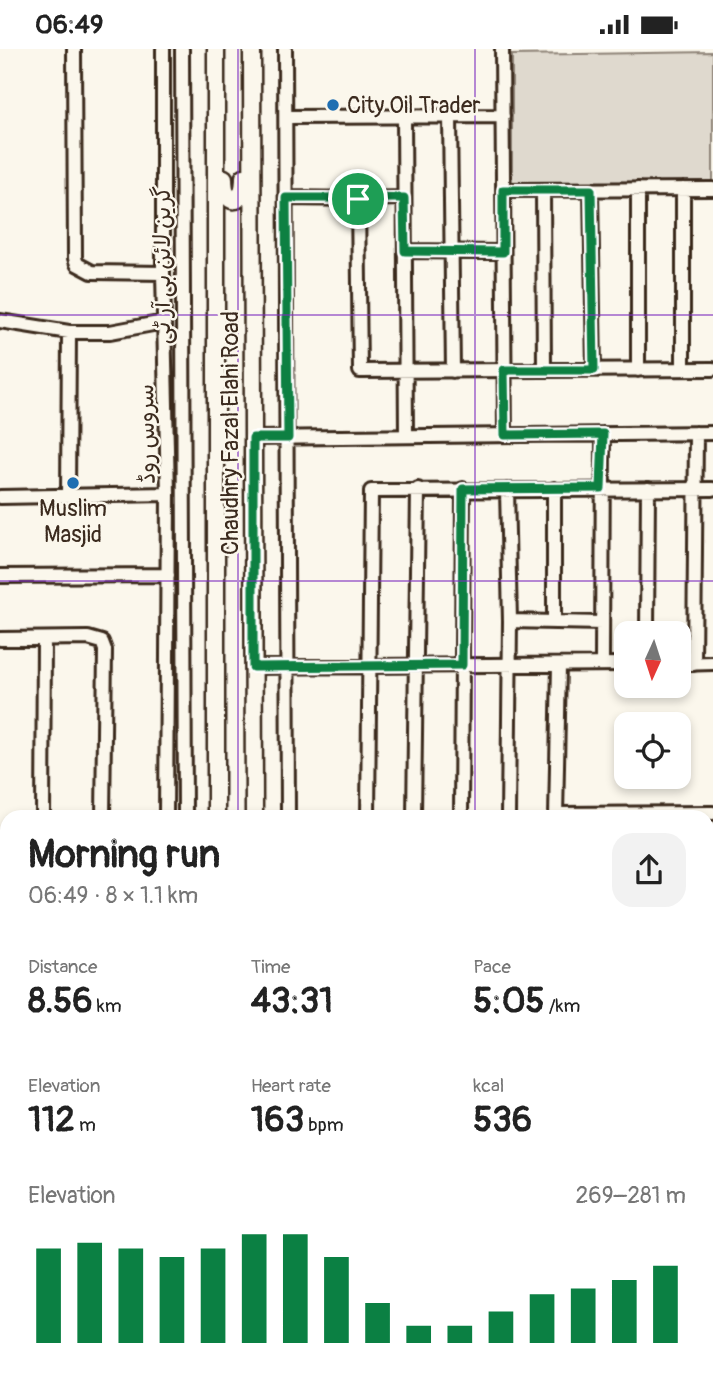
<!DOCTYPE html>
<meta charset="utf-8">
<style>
:root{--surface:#fff;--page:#f2f2f2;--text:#222;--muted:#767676;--accent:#0b8043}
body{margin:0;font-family:Pangolin,"Playpen Sans Arabic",sans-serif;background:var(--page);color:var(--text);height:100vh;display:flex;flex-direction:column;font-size:26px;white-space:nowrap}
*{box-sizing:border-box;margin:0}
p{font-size:23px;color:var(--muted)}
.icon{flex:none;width:38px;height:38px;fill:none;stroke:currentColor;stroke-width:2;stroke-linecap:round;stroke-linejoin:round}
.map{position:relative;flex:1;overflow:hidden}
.drawer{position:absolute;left:0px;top:761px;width:714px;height:569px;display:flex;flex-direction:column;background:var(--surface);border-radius:21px 21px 0 0;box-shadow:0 4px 10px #0003}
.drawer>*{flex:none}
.needle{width:46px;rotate:183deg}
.buttons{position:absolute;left:614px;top:572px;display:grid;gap:14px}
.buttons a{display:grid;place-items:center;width:77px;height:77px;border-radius:14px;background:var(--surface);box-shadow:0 4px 10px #0003;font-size:35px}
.pin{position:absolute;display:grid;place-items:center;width:60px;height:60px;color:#fff;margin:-30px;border:4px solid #fff;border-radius:50%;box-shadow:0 2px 7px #0007}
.round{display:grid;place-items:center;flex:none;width:74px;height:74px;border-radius:21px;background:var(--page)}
.head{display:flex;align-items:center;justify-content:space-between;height:119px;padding:0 28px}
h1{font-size:38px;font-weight:800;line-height:52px}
.figures{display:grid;grid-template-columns:repeat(3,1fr);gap:10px;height:119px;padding:7px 28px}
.figures div{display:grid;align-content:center}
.figures b{font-size:35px;font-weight:800}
.figures small{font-size:19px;font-weight:400}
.figures p{font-size:19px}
.chart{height:196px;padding:14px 28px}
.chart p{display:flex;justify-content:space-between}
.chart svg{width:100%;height:126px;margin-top:7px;stroke:var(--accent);stroke-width:6}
.status{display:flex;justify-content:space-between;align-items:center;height:49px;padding:0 35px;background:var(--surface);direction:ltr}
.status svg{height:19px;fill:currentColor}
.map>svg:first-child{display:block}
</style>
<div class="status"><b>06:49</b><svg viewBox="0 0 49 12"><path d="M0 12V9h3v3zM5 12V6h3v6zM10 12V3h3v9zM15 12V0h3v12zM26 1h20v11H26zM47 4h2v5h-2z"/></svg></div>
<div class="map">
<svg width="713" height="1329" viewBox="0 0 713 1329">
<rect width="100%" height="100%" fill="#fbf7ec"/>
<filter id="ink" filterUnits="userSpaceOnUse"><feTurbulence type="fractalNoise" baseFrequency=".0143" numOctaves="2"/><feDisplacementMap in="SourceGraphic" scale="14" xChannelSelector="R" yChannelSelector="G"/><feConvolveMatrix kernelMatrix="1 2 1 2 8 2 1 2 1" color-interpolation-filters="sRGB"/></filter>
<g filter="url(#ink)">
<path fill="#dfd9ce" stroke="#8d8276" stroke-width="2" d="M 713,3 L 713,135 L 512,134 L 512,6 Z"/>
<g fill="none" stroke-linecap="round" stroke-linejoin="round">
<g stroke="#3b2a1e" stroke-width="18">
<path id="minor" d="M 74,0 L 75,209 L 77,215 L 92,223 L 163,224
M 163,0 L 163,224 L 168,445 L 166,768
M 182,0 L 185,768
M 285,0 L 288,768
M 502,0 L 505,386
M 450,67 L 453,322
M 286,68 L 503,67
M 404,68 L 406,387
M 638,140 L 638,321
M 503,141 L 713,140
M 543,141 L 544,321
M 591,141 L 594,321
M 286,149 L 358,150 L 360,322 L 713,320
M 358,150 L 404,149
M 405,202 L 503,203
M 0,272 L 69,283 L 110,283 L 164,273
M 683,320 L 683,140
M 253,389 L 713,384
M 554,440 L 554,573
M 507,441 L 510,572 L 508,768
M 68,447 L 69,283
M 0,448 L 168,445
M 0,527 L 168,526
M 510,572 L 602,574
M 647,584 L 648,440
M 0,590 L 88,589 L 102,593 L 105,601 L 103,768
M 602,615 L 603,385
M 679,615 L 713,614
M 694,615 L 696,384
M 253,618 L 626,615
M 556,765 L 713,764
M 43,768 L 44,590
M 368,768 L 371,442 L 713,440
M 414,768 L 418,440
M 461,768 L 463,440
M 556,768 L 559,616
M 0,802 L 7,802
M 707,942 L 713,941
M 0,987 L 7,980
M 707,1006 L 713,1006
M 0,1011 L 7,1011
M 707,1094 L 713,1095
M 0,1145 L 7,1146
M 707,1198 L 713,1198
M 707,1303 L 713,1303
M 55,1323 L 55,1329
M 187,1323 L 187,1329
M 420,1323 L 420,1329
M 524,1323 L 524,1329
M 587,1323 L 587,1329
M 2,1329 L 2,1311
M 167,1329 L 167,1323
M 362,1329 L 362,1323
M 540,1329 L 540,1323
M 638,1329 L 638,1323"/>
</g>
<g stroke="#3b2a1e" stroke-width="21">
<path id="major" d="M 216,0 L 216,768
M 252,0 L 254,768
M 224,129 C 224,159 244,159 244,128
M 0,1030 L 7,1030
M 707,1032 L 713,1032
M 0,1051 L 7,1050
M 707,1052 L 713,1052
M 253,1323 L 253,1329
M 213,1329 L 213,1323"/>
</g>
<use href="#minor" stroke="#fbf7ec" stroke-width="12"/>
<use href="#major" stroke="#fbf7ec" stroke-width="16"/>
</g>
</g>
<g fill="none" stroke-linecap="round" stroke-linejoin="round" filter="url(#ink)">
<g stroke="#fff" stroke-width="14">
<path id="route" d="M 503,141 L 591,141 L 594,321 L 504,321 L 505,386 L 603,385 L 601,439 L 463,440 L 462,616 L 253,618 L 253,389 L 288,389 L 286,149 L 404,149 L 405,202 L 503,203 Z"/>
</g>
<use href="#route" stroke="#0b8043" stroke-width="9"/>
</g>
<path fill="none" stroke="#7b2cbf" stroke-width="2" stroke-opacity="0.55" d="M 238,0 L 238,768M 475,0 L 475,768M 0,266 L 713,266M 0,532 L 713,532M 0,797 L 7,797M 707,797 L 713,797M 0,1063 L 7,1063M 707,1063 L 713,1063M 238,1323 L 238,1329M 475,1323 L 475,1329"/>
<g fill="#1f6fb2" stroke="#fbf7ec" stroke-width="2.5">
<circle cx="333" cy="56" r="7"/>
<circle cx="73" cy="434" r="7"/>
</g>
<g text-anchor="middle" stroke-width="5" stroke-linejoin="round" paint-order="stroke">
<g font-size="23" fill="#3b2a1e" stroke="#fbf7ec" text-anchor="start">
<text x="347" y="64">City Oil Trader</text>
<text x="73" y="467" text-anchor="middle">Muslim<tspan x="73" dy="26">Masjid</tspan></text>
</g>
<g font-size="23" fill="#3b2a1e" stroke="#fbf7ec">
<text transform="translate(162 216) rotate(-90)" y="8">گرین لائن بی آر ٹی</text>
<text transform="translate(230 384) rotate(-90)" y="8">Chaudhry Fazal Elahi Road</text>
<text transform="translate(146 385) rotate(-91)" y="8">سروس روڈ</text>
</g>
</g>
</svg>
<div class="buttons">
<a><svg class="needle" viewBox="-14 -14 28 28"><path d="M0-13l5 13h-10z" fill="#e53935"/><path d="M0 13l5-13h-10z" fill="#767676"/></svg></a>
<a><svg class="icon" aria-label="locate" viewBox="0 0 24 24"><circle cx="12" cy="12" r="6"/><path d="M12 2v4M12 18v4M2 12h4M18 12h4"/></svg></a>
</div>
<div class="pin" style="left:358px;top:150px;background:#1e9e55"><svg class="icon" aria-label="arrive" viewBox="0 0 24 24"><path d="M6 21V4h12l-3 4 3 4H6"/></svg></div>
<section class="drawer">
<div class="head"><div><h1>Morning run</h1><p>06:49 · 8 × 1.1 km</p></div><a class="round"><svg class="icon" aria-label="share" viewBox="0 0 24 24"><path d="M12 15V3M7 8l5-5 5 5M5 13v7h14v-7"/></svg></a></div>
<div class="figures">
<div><p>Distance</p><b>8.56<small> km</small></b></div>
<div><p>Time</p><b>43:31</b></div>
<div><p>Pace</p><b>5:05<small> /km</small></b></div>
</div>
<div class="figures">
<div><p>Elevation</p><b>112<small> m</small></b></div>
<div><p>Heart rate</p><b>163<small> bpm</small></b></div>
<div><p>kcal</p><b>536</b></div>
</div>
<div class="chart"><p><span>Elevation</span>269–281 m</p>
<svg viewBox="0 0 160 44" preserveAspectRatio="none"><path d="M5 44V11M15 44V9M25 44V11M35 44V14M45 44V11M55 44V6M65 44V6M75 44V14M85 44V30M95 44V38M105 44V38M115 44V33M125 44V27M135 44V25M145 44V22M155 44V17"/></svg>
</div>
</section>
</div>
